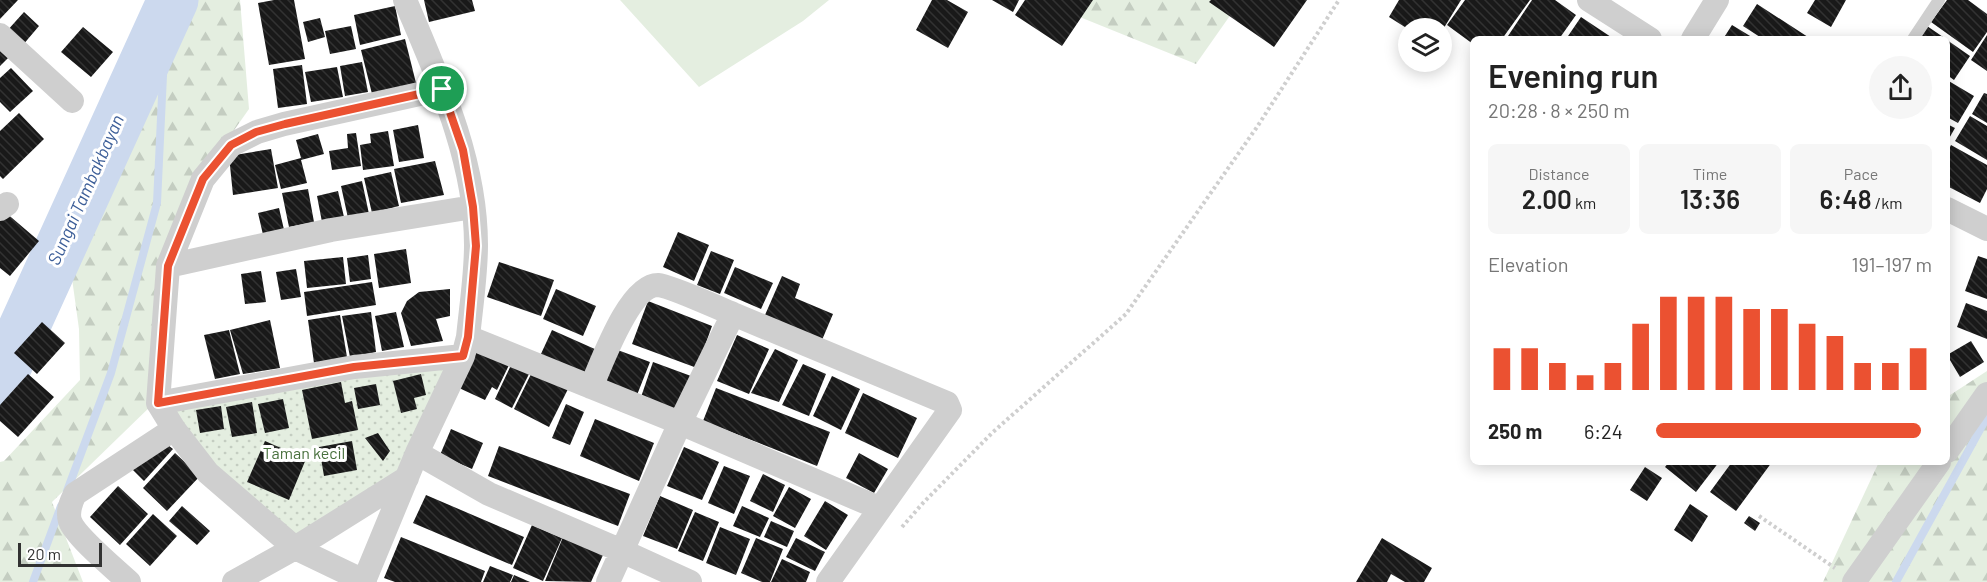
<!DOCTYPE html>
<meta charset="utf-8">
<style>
:root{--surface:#fff;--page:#f6f6f6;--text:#222;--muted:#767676;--accent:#eb5131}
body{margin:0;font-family:Barlow,sans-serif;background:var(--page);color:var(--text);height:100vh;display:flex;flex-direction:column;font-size:22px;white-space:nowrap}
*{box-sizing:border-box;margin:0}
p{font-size:20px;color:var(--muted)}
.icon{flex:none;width:33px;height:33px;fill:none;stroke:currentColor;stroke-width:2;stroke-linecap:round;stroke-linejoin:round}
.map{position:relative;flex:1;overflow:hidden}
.panel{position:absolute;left:1470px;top:36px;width:480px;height:429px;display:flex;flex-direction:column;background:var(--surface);border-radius:9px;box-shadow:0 3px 15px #0003}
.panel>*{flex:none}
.buttons{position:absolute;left:1398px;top:18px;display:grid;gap:12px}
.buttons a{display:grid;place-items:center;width:54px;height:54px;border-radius:50%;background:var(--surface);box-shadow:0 3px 15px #0003;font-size:30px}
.scale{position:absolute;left:18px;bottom:15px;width:84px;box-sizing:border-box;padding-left:6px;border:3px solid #323232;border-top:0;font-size:16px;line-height:21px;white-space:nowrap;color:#323232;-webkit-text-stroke:4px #fff;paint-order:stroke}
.pin{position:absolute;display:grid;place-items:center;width:51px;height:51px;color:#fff;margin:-26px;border:3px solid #fff;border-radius:50%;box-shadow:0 2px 6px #0007}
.round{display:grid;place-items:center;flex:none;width:63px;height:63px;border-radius:32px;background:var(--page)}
.summary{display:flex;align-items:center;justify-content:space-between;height:102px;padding:0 18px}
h1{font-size:33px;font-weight:600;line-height:45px}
.metrics{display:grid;grid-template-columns:repeat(3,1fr);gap:9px;height:102px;padding:6px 18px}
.metrics div{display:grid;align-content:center;border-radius:9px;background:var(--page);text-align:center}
.metrics b{font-size:26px;font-weight:600}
.metrics small{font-size:16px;font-weight:400}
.metrics p{font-size:16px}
.chart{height:168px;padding:12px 18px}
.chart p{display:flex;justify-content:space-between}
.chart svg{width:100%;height:108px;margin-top:6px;stroke:var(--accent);stroke-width:6}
ul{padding:0 18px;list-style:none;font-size:20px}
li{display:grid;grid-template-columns:96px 72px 1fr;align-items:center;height:45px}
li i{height:15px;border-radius:8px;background:var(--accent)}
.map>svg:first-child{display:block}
</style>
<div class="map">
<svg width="1987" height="582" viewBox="0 0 1987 582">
<defs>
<pattern id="forest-firs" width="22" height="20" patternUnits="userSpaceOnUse" patternTransform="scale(1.5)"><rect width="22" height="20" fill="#e4eee0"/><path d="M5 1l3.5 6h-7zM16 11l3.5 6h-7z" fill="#c4cdc1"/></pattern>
<pattern id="park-dots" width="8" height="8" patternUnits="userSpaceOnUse" patternTransform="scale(1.5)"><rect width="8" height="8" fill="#e4eee0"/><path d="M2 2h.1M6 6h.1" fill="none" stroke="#c4cdc1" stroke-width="1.8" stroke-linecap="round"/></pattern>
<pattern id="building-back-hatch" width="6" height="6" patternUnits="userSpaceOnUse" patternTransform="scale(1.5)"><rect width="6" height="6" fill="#191919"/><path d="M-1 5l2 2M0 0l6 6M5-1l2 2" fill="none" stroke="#323232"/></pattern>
</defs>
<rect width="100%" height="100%" fill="#fff"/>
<path fill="#e4eee0" d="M 620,0 L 829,0 L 803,21 L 699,87 Z"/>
<path fill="url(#forest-firs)" d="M 186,0 L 240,0 L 249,109 L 201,177 L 161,265 L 155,402 L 52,502 L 83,582 L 0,582 L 0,462 L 4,461 L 80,380 L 79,329 L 62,206 L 95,112 L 173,29 Z
M 1059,0 L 1241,0 L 1196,64 L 1055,7 Z
M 1987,371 L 1987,582 L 1823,582 L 1879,462 L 1947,462 L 1947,397 Z"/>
<path fill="url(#park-dots)" d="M 458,358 L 406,475 L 297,543 L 212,471 L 163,404 Z"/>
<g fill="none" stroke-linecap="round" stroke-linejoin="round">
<path stroke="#ccd9ee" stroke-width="8" d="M 67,491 L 111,373 L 157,203 L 164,54 L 174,0
M 33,582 L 61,506
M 1896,582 L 1987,417"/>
<path stroke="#ccd9ee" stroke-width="51" d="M 0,380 L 173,0"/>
</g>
<path fill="url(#building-back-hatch)" d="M 0,0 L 18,0 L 0,19 Z
M 274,0 L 294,0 L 305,59 L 269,65 L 258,3 Z
M 424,0 L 472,0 L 475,11 L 429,22 Z
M 932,0 L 947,0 L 968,12 L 948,48 L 916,30 Z
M 992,0 L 1019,0 L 1013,12 Z
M 1025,0 L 1093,0 L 1062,46 L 1015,15 Z
M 1211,0 L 1307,0 L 1274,47 L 1209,2 Z
M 1399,0 L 1461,0 L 1442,31 L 1442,28 L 1408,29 L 1389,17 Z
M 1465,0 L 1530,0 L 1502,39 L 1473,39 L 1473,44 L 1447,25 Z
M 1532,0 L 1555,0 L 1576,15 L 1559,39 L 1506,39 Z
M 1815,0 L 1846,0 L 1831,27 L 1807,13 Z
M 1947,0 L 1968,0 L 1987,14 L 1987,32 L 1973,52 L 1931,22 Z
M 1757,4 L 1811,39 L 1763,39 L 1743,26 Z
M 395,6 L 401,35 L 360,45 L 354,15 Z
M 24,12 L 39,26 L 22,46 L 6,32 Z
M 1581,17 L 1614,39 L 1566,39 Z
M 320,18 L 325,37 L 308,42 L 303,22 Z
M 1732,25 L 1755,39 L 1723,39 Z
M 351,26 L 356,49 L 330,54 L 325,31 Z
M 1927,26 L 1946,39 L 1918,39 Z
M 83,27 L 113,52 L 91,77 L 61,52 Z
M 1987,35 L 1987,71 L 1971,60 Z
M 405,39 L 417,87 L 373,98 L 361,50 Z
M 1947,40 L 1970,56 L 1954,80 L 1947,75 Z
M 0,44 L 11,55 L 0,66 Z
M 362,62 L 368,92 L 345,96 L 340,66 Z
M 302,65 L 307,104 L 278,108 L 273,69 Z
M 337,67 L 343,97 L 311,102 L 305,72 Z
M 11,68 L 33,91 L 10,112 L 0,102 L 0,78 Z
M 1947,80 L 1974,96 L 1958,123 L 1947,117 Z
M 1984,93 L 1987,94 L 1987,123 L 1972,114 Z
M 19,113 L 44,139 L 3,179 L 0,176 L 0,131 Z
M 1970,116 L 1987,126 L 1987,160 L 1955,141 Z
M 1947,124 L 1955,128 L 1947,142 Z
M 418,125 L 424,158 L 399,162 L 393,130 Z
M 388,131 L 394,166 L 363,170 L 360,145 L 371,143 L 370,134 Z
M 356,133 L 361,166 L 332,170 L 329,151 L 348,148 L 347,134 Z
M 318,134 L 324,154 L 301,160 L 307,183 L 281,189 L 275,165 L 301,158 L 296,140 Z
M 1951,145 L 1987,165 L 1987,189 L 1980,203 L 1947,186 L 1947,153 Z
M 271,149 L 278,188 L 233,195 L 229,156 Z
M 435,161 L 444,195 L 401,203 L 394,169 Z
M 391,172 L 399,206 L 372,213 L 364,178 Z
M 362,181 L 369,214 L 348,218 L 341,186 Z
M 308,189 L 314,222 L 289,227 L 282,193 Z
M 338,191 L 344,217 L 322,222 L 317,196 Z
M 279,208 L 285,234 L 264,239 L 258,213 Z
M 5,212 L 39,241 L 10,276 L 0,268 L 0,218 Z
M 678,232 L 709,245 L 694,281 L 663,267 Z
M 406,249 L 411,283 L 379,288 L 374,254 Z
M 711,251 L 734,260 L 720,294 L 697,285 Z
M 368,255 L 371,279 L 350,282 L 347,258 Z
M 1978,256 L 1987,259 L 1987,299 L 1965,291 Z
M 343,257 L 346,284 L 307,288 L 304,261 Z
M 499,262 L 554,280 L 541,316 L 487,297 Z
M 735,267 L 773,283 L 761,309 L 724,293 Z
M 296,269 L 301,297 L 281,300 L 276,272 Z
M 261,271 L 266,302 L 245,304 L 241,274 Z
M 782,276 L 800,284 L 795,298 L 833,314 L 822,340 L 765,315 Z
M 372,282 L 376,305 L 307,316 L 304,292 Z
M 450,289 L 450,316 L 436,319 L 443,341 L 411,346 L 401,313 L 407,301 L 419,292 Z
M 556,289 L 596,306 L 583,336 L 543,319 Z
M 648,301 L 712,326 L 697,368 L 632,344 Z
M 1966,303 L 1987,311 L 1987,339 L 1957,327 Z
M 371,312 L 376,352 L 350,357 L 342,316 Z
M 396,312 L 404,347 L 382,351 L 375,316 Z
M 340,315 L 347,357 L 314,363 L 308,320 Z
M 270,320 L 280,368 L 243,374 L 230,330 Z
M 42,322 L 65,343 L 37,374 L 14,353 Z
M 229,330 L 240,374 L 215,379 L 204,335 Z
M 552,330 L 597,350 L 585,376 L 540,356 Z
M 737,335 L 769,349 L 749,394 L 717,381 Z
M 1971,341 L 1984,362 L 1960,377 L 1947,355 Z
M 478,349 L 509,365 L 497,390 L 492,387 L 485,400 L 459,388 Z
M 615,349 L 650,362 L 637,395 L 602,382 Z
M 775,349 L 798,360 L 779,402 L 751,393 Z
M 653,362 L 691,376 L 677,411 L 641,397 Z
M 803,364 L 826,374 L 809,416 L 782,405 Z
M 511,365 L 529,374 L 512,408 L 495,399 Z
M 532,372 L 568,389 L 549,427 L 514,409 Z
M 28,374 L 54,397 L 18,437 L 0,421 L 0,405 Z
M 421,374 L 426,395 L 414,398 L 417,409 L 401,413 L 393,381 Z
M 832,376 L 860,389 L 841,430 L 813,416 Z
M 341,382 L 345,403 L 352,401 L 358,430 L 312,439 L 302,390 Z
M 376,384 L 380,405 L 358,409 L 354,388 Z
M 716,388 L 830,432 L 817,466 L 703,421 Z
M 863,393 L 917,418 L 898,458 L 845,433 Z
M 283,399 L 289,428 L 265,433 L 258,404 Z
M 252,402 L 257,433 L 232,437 L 226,407 Z
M 566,404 L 584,412 L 570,445 L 552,438 Z
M 221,406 L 224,429 L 200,433 L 196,410 Z
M 595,419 L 654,443 L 639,481 L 580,456 Z
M 451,429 L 483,443 L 472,469 L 440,455 Z
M 378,433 L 390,451 L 383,461 L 365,438 Z
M 160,439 L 173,449 L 144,481 L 132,469 Z
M 265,441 L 306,459 L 289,500 L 247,482 Z
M 352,441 L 357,470 L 324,476 L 319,447 Z
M 499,446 L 630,494 L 618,526 L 488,476 Z
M 684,447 L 719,462 L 702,500 L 667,486 Z
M 175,453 L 200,476 L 167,511 L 143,488 Z
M 859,453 L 888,469 L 874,493 L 846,478 Z
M 1669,462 L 1719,462 L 1696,492 L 1665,467 Z
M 1732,462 L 1772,462 L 1736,511 L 1710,492 Z
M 724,466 L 750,476 L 734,514 L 708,503 Z
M 1645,467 L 1662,478 L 1647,501 L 1630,490 Z
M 763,474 L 785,485 L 773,512 L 750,501 Z
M 118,486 L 148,514 L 120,545 L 90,517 Z
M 789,487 L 811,499 L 795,528 L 773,516 Z
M 426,495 L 524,537 L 512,565 L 413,523 Z
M 660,496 L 693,510 L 677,549 L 643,536 Z
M 825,501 L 848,515 L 826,550 L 804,536 Z
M 1690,504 L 1708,516 L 1692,542 L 1674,530 Z
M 182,506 L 210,531 L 197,545 L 169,521 Z
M 742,506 L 769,518 L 760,537 L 733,526 Z
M 695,512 L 719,522 L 703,561 L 678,551 Z
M 153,514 L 177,536 L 150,566 L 126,544 Z
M 1749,516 L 1760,523 L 1755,531 L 1744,523 Z
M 771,521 L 794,531 L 787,547 L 764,537 Z
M 532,525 L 562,538 L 543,581 L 513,568 Z
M 720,527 L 750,539 L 736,575 L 706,563 Z
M 401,537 L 485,571 L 481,582 L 395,582 L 384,578 Z
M 563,537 L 603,555 L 591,582 L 545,581 Z
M 756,538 L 783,549 L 770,582 L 762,582 L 741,573 Z
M 796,538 L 825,552 L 815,571 L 786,557 Z
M 1382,538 L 1432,568 L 1424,582 L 1405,582 L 1391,574 L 1387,582 L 1356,582 Z
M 782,559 L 810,572 L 806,582 L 771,582 Z
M 490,566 L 513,575 L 510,582 L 483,582 Z
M 514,575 L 530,582 L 511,582 Z"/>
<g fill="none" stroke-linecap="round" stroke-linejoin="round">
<path stroke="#cfcfcf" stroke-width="4" stroke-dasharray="3 3" stroke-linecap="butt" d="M 1759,516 L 1835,568
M 902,527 L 923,503 L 992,433 L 1126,314 L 1257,127 L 1339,0"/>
<path stroke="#cfcfcf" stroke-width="12" d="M 1913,39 L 1939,0"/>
<path stroke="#cfcfcf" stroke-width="24" d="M 405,0 C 438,78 476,159 476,245 C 476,275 471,307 468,337
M 1589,0 L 1650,39
M 0,35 L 72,101
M 1693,39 L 1717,0
M 0,209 L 7,204
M 1947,209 L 1987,229
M 168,266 L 203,179 L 231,145 L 257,132 L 284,124 L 442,89
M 733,314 L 947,403 L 950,410 L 828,582
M 158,403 L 354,367 L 463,356 L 468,337 L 680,423 L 733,314 C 718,308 671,286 658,285 C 629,285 602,363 591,387
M 1947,451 L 1987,394
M 417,453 L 489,494 L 622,551 L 608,582
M 364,581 L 295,548 L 208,473 L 174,429 L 158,403 L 168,266 L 331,230 L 473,207
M 129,582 C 115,569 75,536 70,521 C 67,511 71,502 75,494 L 174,429
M 234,582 L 295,548 L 407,478
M 365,582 L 364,581 L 417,453 L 463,356
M 690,582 L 622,551 L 680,423 L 879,508
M 1854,582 L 1939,462"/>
</g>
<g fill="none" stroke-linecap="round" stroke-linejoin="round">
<g stroke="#fff" stroke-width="12">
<path id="route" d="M 442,89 L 463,150 L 473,207 L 476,246 L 468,337 L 463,356 L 354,367 L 158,403 L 168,266 L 203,179 L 231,145 L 256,132 L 285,124 Z"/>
</g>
<use href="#route" stroke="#eb5131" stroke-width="8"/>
</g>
<g text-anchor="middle" stroke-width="6" stroke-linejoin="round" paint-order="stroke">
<g font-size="16" fill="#48703d" stroke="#fff">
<text x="304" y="459">Taman kecil</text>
</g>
<g font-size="18" font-style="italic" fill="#3c5e98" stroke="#fff">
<text transform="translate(86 190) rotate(-66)" y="6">Sungai Tambakbayan</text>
</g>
</g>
</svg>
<div class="buttons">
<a><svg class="icon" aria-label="layers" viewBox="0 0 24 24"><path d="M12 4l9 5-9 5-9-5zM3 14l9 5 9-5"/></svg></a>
</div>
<div class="scale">20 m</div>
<div class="pin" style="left:442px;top:89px;background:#1e9e55"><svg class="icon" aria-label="arrive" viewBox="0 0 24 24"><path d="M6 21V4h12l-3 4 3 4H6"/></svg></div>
<section class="panel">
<div class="summary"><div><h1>Evening run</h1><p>20:28 · 8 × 250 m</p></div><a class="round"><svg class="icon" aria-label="share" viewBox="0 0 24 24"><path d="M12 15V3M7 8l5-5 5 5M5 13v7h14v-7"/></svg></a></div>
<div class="metrics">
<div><p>Distance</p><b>2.00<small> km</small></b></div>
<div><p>Time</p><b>13:36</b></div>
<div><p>Pace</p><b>6:48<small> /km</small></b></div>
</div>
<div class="chart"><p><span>Elevation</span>191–197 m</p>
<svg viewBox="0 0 160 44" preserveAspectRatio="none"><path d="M5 44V27M15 44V27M25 44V33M35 44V38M45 44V33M55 44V17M65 44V6M75 44V6M85 44V6M95 44V11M105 44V11M115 44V17M125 44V22M135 44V33M145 44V33M155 44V27"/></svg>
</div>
<ul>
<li><b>250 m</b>6:24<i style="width:96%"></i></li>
</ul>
</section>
</div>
